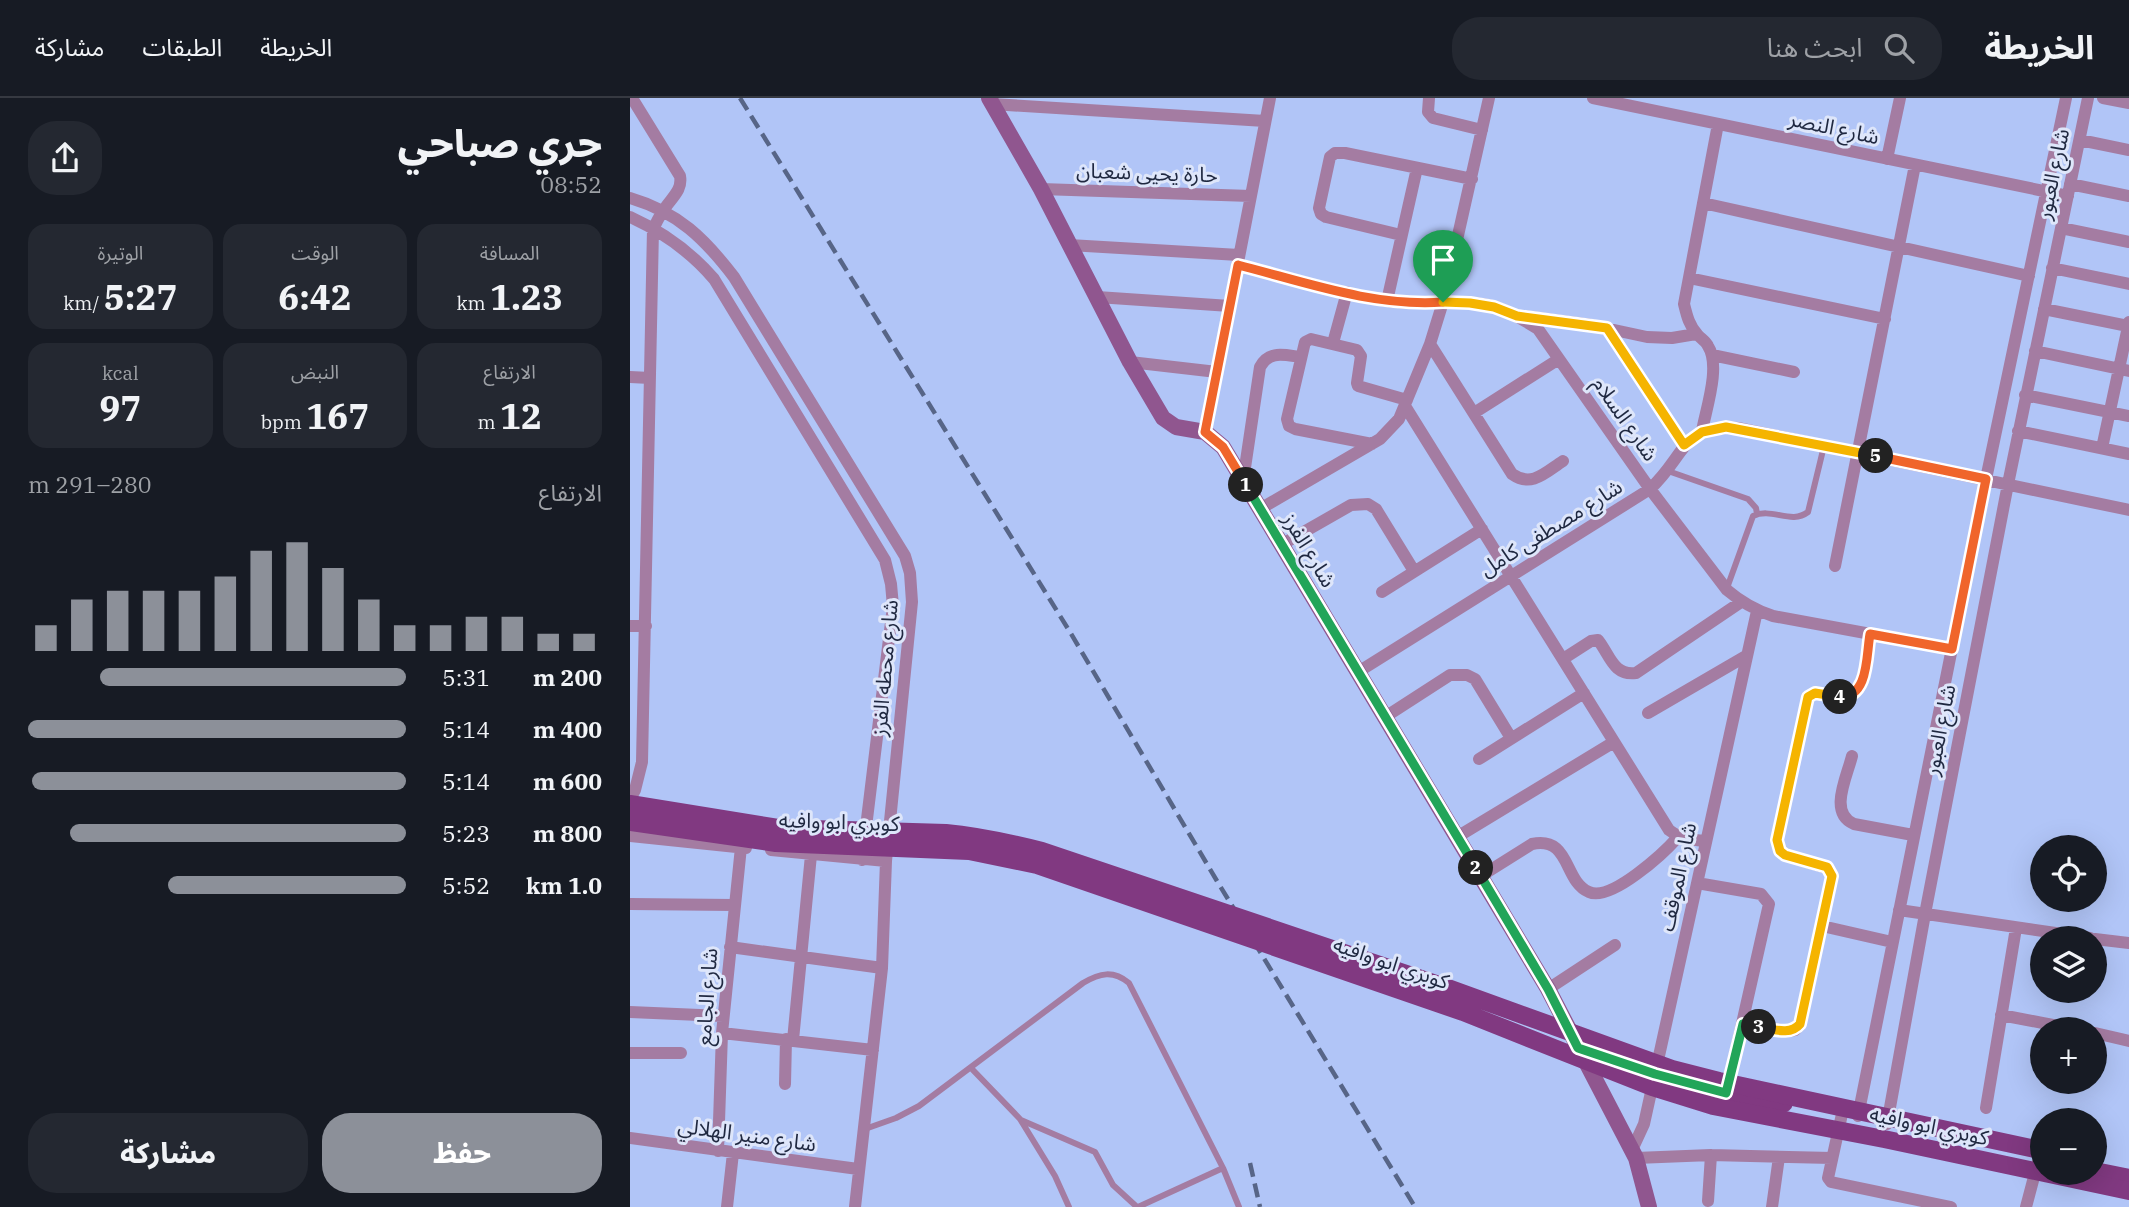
<!DOCTYPE html>
<html lang="ar">
<meta charset="utf-8">
<style>
:root{--surface:#171b24;--page:#242831;--text:#f1f3f6;--muted:#9ea1a6;--line:#363941;--accent:#8c9099}
body{margin:0;font-family:"IBM Plex Serif","Noto Sans Arabic",serif;background:var(--page);color:var(--text);direction:rtl;height:100vh;display:flex;flex-direction:column;font-size:26px;white-space:nowrap}
*{box-sizing:border-box;margin:0}
p{font-size:23px;color:var(--muted)}
.icon{flex:none;width:38px;height:38px;fill:none;stroke:currentColor;stroke-width:2;stroke-linecap:round;stroke-linejoin:round}
.map{position:relative;flex:1;overflow:hidden;direction:ltr}
.drawer{display:flex;flex-direction:column;background:var(--surface);width:630px}
.drawer>*{flex:none}
.controls{position:absolute;left:1400px;top:737px;display:grid;gap:14px}
.controls a{display:grid;place-items:center;width:77px;height:77px;border-radius:50%;background:var(--surface);box-shadow:0 7px 28px #0002;font-size:35px}
.pin{position:absolute;display:grid;place-items:center;width:60px;height:60px;color:#fff;margin:-72px -30px;border-radius:50% 50% 50% 0;rotate:-45deg;box-shadow:0 0 7px #0007}
.pin .icon{rotate:45deg}
.km{position:absolute;width:35px;height:35px;margin:-18px;border-radius:50%;background:#222;color:#fff;font-size:19px;line-height:35px;text-align:center}
.round{display:grid;place-items:center;flex:none;width:74px;height:74px;border-radius:28px;background:var(--page)}
.headline{display:flex;align-items:center;justify-content:space-between;height:119px;padding:0 28px}
h1{font-size:38px;font-weight:800;line-height:52px}
.figures{display:grid;grid-template-columns:repeat(3,1fr);gap:10px;height:119px;padding:7px 28px}
.figures div{display:grid;align-content:center;border-radius:18px;background:var(--page);text-align:center}
.figures b{font-size:35px;font-weight:800}
.figures small{font-size:19px;font-weight:400}
.figures p{font-size:19px}
.chart{height:196px;padding:14px 28px}
.chart p{display:flex;justify-content:space-between}
.chart svg{width:100%;height:126px;margin-top:7px;stroke:var(--accent);stroke-width:6}
.button{display:flex;gap:14px;margin-top:auto;padding:14px 28px}
.button a{flex:1;height:80px;border-radius:28px;background:var(--accent);color:#fff;font-size:28px;font-weight:800;line-height:80px;text-align:center}
.button a+a{background:var(--page);color:var(--text)}
ul{padding:0 28px;list-style:none;font-size:23px}
li{display:grid;grid-template-columns:112px 84px 1fr;align-items:center;height:52px}
li i{height:18px;border-radius:9px;background:var(--accent)}
header{display:flex;align-items:center;gap:42px;box-sizing:border-box;height:98px;padding:0 35px;background:var(--surface);border-bottom:2px solid var(--line)}
header strong{font-size:33px}
nav{display:flex;gap:38px;margin-inline-start:auto;font-size:24px}
.search{width:490px;height:63px;background:var(--page);display:flex;align-items:center;gap:18px;box-sizing:border-box;padding:0 24px;border-radius:28px;color:var(--muted);font-size:26px}
main{display:flex;flex:1;min-height:0}
.map>svg:first-child{display:block}
</style>
<header>
<strong>الخريطة</strong>
<div class="search"><svg class="icon" aria-label="search" viewBox="0 0 24 24"><circle cx="10" cy="10" r="6"/><path d="M15 15l6 6"/></svg>ابحث هنا</div>
<nav><a>الخريطة</a><a>الطبقات</a><a>مشاركة</a></nav>
</header>
<main>
<div class="map">
<svg width="1499" height="1109" viewBox="0 0 1499 1109">
<rect width="100%" height="100%" fill="#b1c5f7"/>
<g fill="none" stroke-linecap="round" stroke-linejoin="round">
<path stroke="#a47ca2" stroke-width="6" d="M 1038,373 L 1118,401 L 1126,410 L 1127,416
M 1097,490 L 1123,418 C 1142,409 1161,427 1178,414 L 1194,348
M 341,970 L 390,1021 L 425,1078 L 439,1109
M 391,1022 L 465,1054 L 483,1087 L 507,1109
M 235,1031 L 266,1020 L 289,1008 L 453,885 C 470,875 483,872 499,885 L 593,1070 L 609,1109
M 508,1109 L 593,1070"/>
<path stroke="#a47ca2" stroke-width="12" d="M 799,0 L 798,14 L 803,20 L 852,32
M 963,0 L 1438,98
M 1473,0 L 1499,5
M 362,6 L 635,23
M 1450,42 L 1499,52
M 1257,61 L 1270,0
M 1440,86 L 1499,98
M 411,91 L 621,98
M 0,100 C 48,114 75,141 104,179 L 275,458 L 280,475 L 282,504 L 256,763 L 252,870 L 225,1109
M 1073,105 L 1399,178
M 0,119 C 33,134 60,153 84,181 L 255,462 L 261,486 L 263,508 L 232,762
M 1431,130 L 1499,144
M 771,137 L 696,119 L 691,116 L 689,110 L 700,59 L 705,55 L 715,55 L 842,81
M 439,147 L 609,157
M 608,167 C 657,179 708,196 758,203 C 794,208 830,199 865,209 C 881,214 894,222 908,231 L 1020,391 L 1097,492 C 1111,504 1125,512 1143,518 L 1322,551
M 1422,170 L 1499,186
M 1059,180 L 1255,221
M 467,199 L 600,208
M 757,203 L 787,70
M 1414,211 L 1498,228
M 891,218 L 961,227 L 1017,239 L 1042,240 L 1066,236
M 977,230 L 1054,347
M 703,245 L 717,194
M 800,246 L 882,376 C 902,390 916,374 933,363
M 1405,253 L 1499,273
M 1082,257 L 1164,274
M 500,264 L 587,274
M 0,279 L 20,280
M 1395,297 L 1499,318
M 775,308 L 1039,732 C 1051,741 1061,742 1076,743
M 844,315 L 929,261
M 1072,333 C 1076,311 1091,268 1078,248 C 1076,243 1070,240 1067,236 C 1059,227 1057,218 1054,206 L 1088,26
M 1388,333 L 1499,356
M 575,334 L 640,0
M 742,346 L 665,331 L 659,328 L 657,321 L 675,244 L 681,241 L 727,252 L 731,258 L 727,285 L 728,288 L 777,302
M 1472,350 L 1499,224
M 613,383 L 630,269 C 639,252 654,257 671,259
M 630,411 L 750,341 L 769,321 L 800,246 L 813,204 L 859,0
M 651,447 L 721,407 L 738,406 L 746,411 L 784,473
M 1205,468 L 1285,67
M 752,494 L 852,431
M 0,528 L 16,528
M 933,561 L 961,543 L 968,542 C 980,557 983,578 1006,575 L 1111,504
M 728,574 L 1020,391 C 1056,358 1050,327 1109,330 L 1499,412
M 1018,615 L 1116,558
M 755,619 L 820,577 L 837,577 L 845,581 L 881,640
M 1222,658 C 1217,679 1198,715 1224,726 L 1283,737
M 849,661 L 954,595
M 0,701 L 5,692 L 12,664 L 23,131 C 26,126 28,120 32,115 C 39,101 53,94 50,78 L 2,0
M 0,738 L 116,750
M 827,739 L 984,644
M 141,752 L 256,763
M 851,778 L 902,746 C 941,738 933,783 959,794 C 981,804 1034,755 1048,739
M 1067,785 L 1131,796 L 1139,806 L 1097,992
M 0,806 L 104,807
M 1269,812 L 1460,840
M 1192,828 L 1262,844
M 1465,841 L 1499,845
M 100,849 L 252,870
M 918,891 L 985,847
M 0,914 L 93,918
M 1371,917 L 1444,931
M 1113,927 L 1158,933 L 1165,932 L 1170,927 L 1202,778 L 1197,770 L 1155,757 L 1150,753 L 1147,742 L 1178,599 L 1185,595 L 1219,599 C 1238,587 1237,556 1240,536
M 92,935 L 243,952
M 1465,935 L 1499,943
M 163,942 L 181,757
M 0,955 L 51,955
M 155,986 L 156,941
M 1356,1010 L 1386,830
M 1212,1016 L 1198,1080 L 1201,1084 L 1321,1109
M 1228,1018 L 1356,381 L 1436,0
M 1257,1026 L 1295,816 L 1378,386 L 1458,0
M 0,1040 L 228,1071
M 1002,1052 L 1014,1026 L 1127,513
M 88,1053 L 92,935 L 111,749
M 1006,1060 L 1081,1057 L 1202,1060
M 1078,1103 L 1081,1057
M 97,1109 L 103,1055
M 1142,1109 L 1149,1059
M 1396,1109 L 1409,1060"/>
<path stroke="#90568f" stroke-width="16" d="M 359,0 L 411,91 L 500,264 L 533,320 L 546,329 L 575,334 L 593,349 L 918,891 L 1006,1060 L 1019,1109"/>
<path stroke="#813981" stroke-width="18" d="M 948,950 C 1018,974 1082,992 1154,1005
M 1465,1073 L 1499,1080"/>
<path stroke="#576587" stroke-width="4.5" stroke-dasharray="14 7" stroke-linecap="butt" d="M 110,0 L 440,534 L 587,783 L 785,1109
M 620,1065 L 630,1109"/>
<path stroke="#813981" stroke-width="18" d="M 0,706 L 148,730 L 316,735 C 349,738 380,745 412,753 L 818,890 L 1042,971 L 1089,983 L 1410,1052
M 0,724 L 146,745 L 339,753 L 407,767 L 833,914 L 1022,989 L 1083,1008 L 1254,1041 L 1499,1093"/>
</g>
<g fill="none" stroke-linecap="round" stroke-linejoin="round">
<g stroke="#fff" stroke-width="14">
<path id="split-1" d="M 616,387 L 593,349 L 575,334 L 608,167 C 675,184 743,209 813,204"/>
</g>
<g stroke="#fff" stroke-width="14">
<path id="split-2" d="M 616,387 L 846,770"/>
</g>
<g stroke="#fff" stroke-width="14">
<path id="split-3" d="M 846,770 L 918,891 L 948,950 L 1025,976 L 1096,995 L 1113,926 L 1129,929"/>
</g>
<g stroke="#fff" stroke-width="14">
<path id="split-4" d="M 1129,929 C 1143,931 1160,938 1170,926 L 1202,778 L 1197,769 L 1155,757 L 1150,753 L 1147,742 L 1178,599 L 1185,595 L 1210,599"/>
</g>
<g stroke="#fff" stroke-width="14">
<path id="split-5" d="M 1210,599 C 1239,599 1236,558 1240,536 L 1322,551 L 1356,381 L 1246,358"/>
</g>
<g stroke="#fff" stroke-width="14">
<path id="split-6" d="M 813,204 L 840,205 L 864,209 L 887,218 L 977,230 L 1054,347 L 1072,334 L 1096,329 L 1246,358"/>
</g>
<use href="#split-1" stroke="#f0652b" stroke-width="9"/>
<use href="#split-2" stroke="#22a559" stroke-width="9"/>
<use href="#split-3" stroke="#22a559" stroke-width="9"/>
<use href="#split-4" stroke="#f5b400" stroke-width="9"/>
<use href="#split-5" stroke="#f0652b" stroke-width="9"/>
<use href="#split-6" stroke="#f5b400" stroke-width="9"/>
</g>
<g text-anchor="middle" stroke-width="6" stroke-linejoin="round" paint-order="stroke">
<g font-size="21" fill="#1f2840" stroke="#dee6fa">
<text transform="translate(1204 30) rotate(12)" y="7">شارع النصر</text>
<text transform="translate(517 75) rotate(2)" y="7">حارة يحيى شعبان</text>
<text transform="translate(1423 76) rotate(-78)" y="7">شارع العبور</text>
<text transform="translate(995 321) rotate(55)" y="7">شارع السلام</text>
<text transform="translate(921 430) rotate(-32)" y="7">شارع مصطفى كامل</text>
<text transform="translate(679 452) rotate(59)" y="7">شارع الفرز</text>
<text transform="translate(255 570) rotate(-85)" y="7">شارع محطه الفرز</text>
<text transform="translate(1310 632) rotate(-79)" y="7">شارع العبور</text>
<text transform="translate(209 724) rotate(2)" y="7">كوبري ابو وافيه</text>
<text transform="translate(1048 779) rotate(-78)" y="7">شارع الموقف</text>
<text transform="translate(761 865) rotate(19)" y="7">كوبري ابو وافيه</text>
<text transform="translate(77 899) rotate(-86)" y="7">شارع الجامع</text>
<text transform="translate(1299 1028) rotate(12)" y="7">كوبري ابو وافيه</text>
<text transform="translate(117 1037) rotate(8)" y="7">شارع منير الهلالي</text>
</g>
</g>
</svg>
<div class="controls">
<a><svg class="icon" aria-label="locate" viewBox="0 0 24 24"><circle cx="12" cy="12" r="6"/><path d="M12 2v4M12 18v4M2 12h4M18 12h4"/></svg></a>
<a><svg class="icon" aria-label="layers" viewBox="0 0 24 24"><path d="M12 4l9 5-9 5-9-5zM3 14l9 5 9-5"/></svg></a>
<a>+</a>
<a>−</a>
</div>
<div class="pin" style="left:813px;top:204px;background:#1e9e55"><svg class="icon" aria-label="arrive" viewBox="0 0 24 24"><path d="M6 21V4h12l-3 4 3 4H6"/></svg></div>
<b class="km" style="left:616px;top:387px">1</b>
<b class="km" style="left:846px;top:770px">2</b>
<b class="km" style="left:1129px;top:929px">3</b>
<b class="km" style="left:1210px;top:599px">4</b>
<b class="km" style="left:1246px;top:358px">5</b>
</div>
<section class="drawer">
<div class="headline"><div><h1>جري صباحي</h1><p>08:52</p></div><a class="round"><svg class="icon" aria-label="share" viewBox="0 0 24 24"><path d="M12 15V3M7 8l5-5 5 5M5 13v7h14v-7"/></svg></a></div>
<div class="figures">
<div><p>المسافة</p><b>1.23<small> km</small></b></div>
<div><p>الوقت</p><b>6:42</b></div>
<div><p>الوتيرة</p><b>5:27<small> /km</small></b></div>
</div>
<div class="figures">
<div><p>الارتفاع</p><b>12<small> m</small></b></div>
<div><p>النبض</p><b>167<small> bpm</small></b></div>
<div><p>kcal</p><b>97</b></div>
</div>
<div class="chart"><p><span>الارتفاع</span>280–291 m</p>
<svg viewBox="0 0 160 44" preserveAspectRatio="none"><path d="M5 44V35M15 44V26M25 44V23M35 44V23M45 44V23M55 44V18M65 44V9M75 44V6M85 44V15M95 44V26M105 44V35M115 44V35M125 44V32M135 44V32M145 44V38M155 44V38"/></svg>
</div>
<ul>
<li><b>200 m</b>5:31<i style="width:81%"></i></li>
<li><b>400 m</b>5:14<i style="width:100%"></i></li>
<li><b>600 m</b>5:14<i style="width:99%"></i></li>
<li><b>800 m</b>5:23<i style="width:89%"></i></li>
<li><b>1.0 km</b>5:52<i style="width:63%"></i></li>
</ul>
<div class="button"><a>حفظ</a><a>مشاركة</a></div>
</section>
</main>
